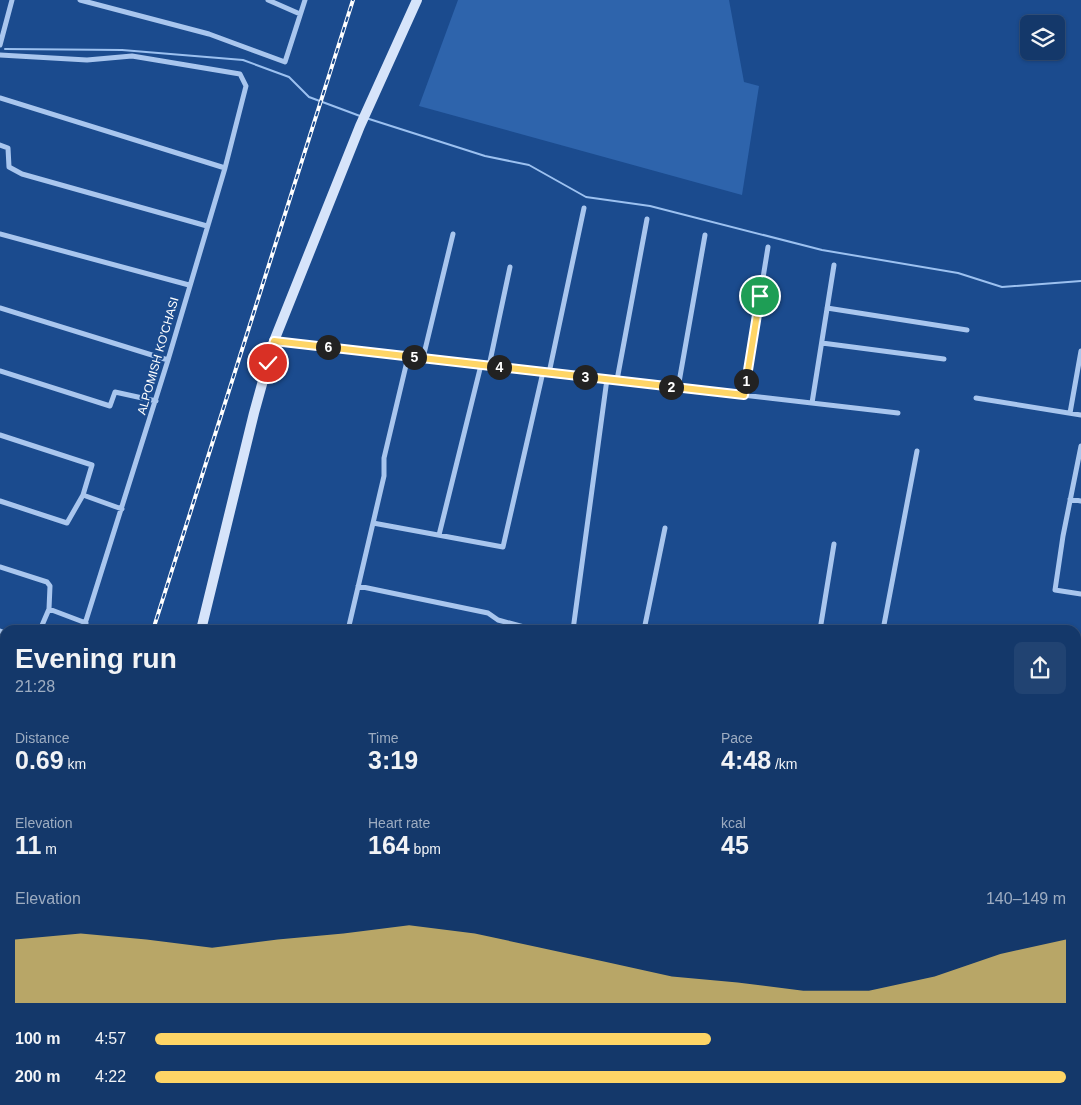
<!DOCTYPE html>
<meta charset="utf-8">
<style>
:root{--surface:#14386a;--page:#214372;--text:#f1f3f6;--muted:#9dacc1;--line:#33527e;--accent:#fed566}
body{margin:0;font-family:Helvetica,sans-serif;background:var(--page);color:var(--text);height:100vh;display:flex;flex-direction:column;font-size:19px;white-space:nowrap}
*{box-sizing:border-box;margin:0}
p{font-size:16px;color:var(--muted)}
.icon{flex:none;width:28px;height:28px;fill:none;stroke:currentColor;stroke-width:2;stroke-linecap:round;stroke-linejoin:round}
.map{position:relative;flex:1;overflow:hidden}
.panel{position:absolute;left:0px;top:625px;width:1081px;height:480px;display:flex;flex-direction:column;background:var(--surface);border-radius:15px 15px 0 0;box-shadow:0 1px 4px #0004,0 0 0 1px var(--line)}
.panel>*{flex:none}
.controls{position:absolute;left:1020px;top:15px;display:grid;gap:10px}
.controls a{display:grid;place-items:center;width:45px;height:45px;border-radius:8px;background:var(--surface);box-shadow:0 1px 4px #0004,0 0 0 1px var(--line);font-size:25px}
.pin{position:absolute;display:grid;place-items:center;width:42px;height:42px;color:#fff;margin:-21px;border:2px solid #fff;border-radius:50%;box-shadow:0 1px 5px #0007}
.km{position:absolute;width:25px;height:25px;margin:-12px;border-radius:50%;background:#222;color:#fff;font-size:14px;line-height:25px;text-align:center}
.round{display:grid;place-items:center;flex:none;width:52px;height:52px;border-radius:8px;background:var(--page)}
.overview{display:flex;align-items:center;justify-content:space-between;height:85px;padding:0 15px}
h1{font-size:28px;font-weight:700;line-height:38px}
.stats{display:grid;grid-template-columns:repeat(3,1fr);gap:8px;height:85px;padding:5px 15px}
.stats div{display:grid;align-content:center}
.stats b{font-size:25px;font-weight:700}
.stats small{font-size:14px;font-weight:400}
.stats p{font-size:14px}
.chart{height:140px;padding:10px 15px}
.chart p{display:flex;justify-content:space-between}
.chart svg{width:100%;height:90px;margin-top:5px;fill:var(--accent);opacity:.7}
ul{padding:0 15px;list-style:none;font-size:16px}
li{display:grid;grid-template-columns:80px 60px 1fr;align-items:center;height:38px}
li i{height:12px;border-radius:6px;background:var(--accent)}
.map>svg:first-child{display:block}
</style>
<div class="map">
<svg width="1081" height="1105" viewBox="0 0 1081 1105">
<rect width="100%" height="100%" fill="#1b4b8e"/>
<path fill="#2e64ac" d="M 458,0 L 729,0 L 744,82 L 759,86 L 742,195 L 419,106 Z"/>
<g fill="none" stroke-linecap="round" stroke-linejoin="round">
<path stroke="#9cc1f0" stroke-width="2" d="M 5,49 L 122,50 L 243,60 L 289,77 L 309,97 L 360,116
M 366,118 L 485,156 L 529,165 L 586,197 L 650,206 L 822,250 L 958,273 L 1002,287 L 1081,281"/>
<path stroke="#a9c6ee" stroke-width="5" d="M 80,0 L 209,34 L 285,62 L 305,0
M 268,0 L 300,14
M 0,45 L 12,0
M 0,55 L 87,60 L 132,56 L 240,74 L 246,86 L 225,168 L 168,360 L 83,630
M 0,98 L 225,168
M 0,145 L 8,148 L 9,167 L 22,174 L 207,226
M 0,234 L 189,285
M 0,308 L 168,360
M 827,308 L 967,330
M 275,341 L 898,413
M 822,343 L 944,359
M 423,358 L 453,234
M 489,366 L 510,267
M 0,371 L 110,406 L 115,392 L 156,401
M 549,373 L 584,208
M 617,380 L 647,219
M 678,388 L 705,235
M 744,395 L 768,247
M 976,398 L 1081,415
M 812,403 L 834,265
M 1070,413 L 1081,351
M 0,435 L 92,465 L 83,495
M 1081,446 L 1063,536 L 1055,590 L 1081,594
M 1070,499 L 1081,501
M 0,501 L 67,523 L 83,495 L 122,509
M 373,523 L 503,547 L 543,372
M 439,535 L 481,365
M 0,567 L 47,582 L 50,586 L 49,609 L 40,630
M 358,586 L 488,613 L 498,620 L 535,630
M 49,609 L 86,623
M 348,630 L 384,476 L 384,458 L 408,357
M 573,630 L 607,379
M 644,630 L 665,528
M 820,630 L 834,544
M 883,630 L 917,451
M 0,631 L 5,633
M 0,679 L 5,681
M 0,767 L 5,768
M 0,906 L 5,890
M 1076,961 L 1081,962
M 1076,1026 L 1081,1027
M 0,1089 L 5,1072
M 278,1100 L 282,1105
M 455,1100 L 462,1105
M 510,1100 L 514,1105
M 937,1105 L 938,1100"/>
<path stroke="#a9c6ee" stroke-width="9" d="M 977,1100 L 992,1100
M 1064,1100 L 1081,1104
M 524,1105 L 529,1100"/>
<path stroke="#d6e4fa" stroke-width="10" d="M 201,630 L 254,413 L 274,341 L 360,126 L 417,0
M 0,1003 L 5,1005
M 159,1100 L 165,1105
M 72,1105 L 73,1100"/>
<g stroke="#fff" stroke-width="4">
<path id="rail" d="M 153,630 L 353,0
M 2,1105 L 5,1097"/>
</g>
<use href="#rail" stroke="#1b4b8e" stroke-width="2" stroke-dasharray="5.5" stroke-linecap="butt"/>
</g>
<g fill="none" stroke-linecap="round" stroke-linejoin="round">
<g stroke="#fff" stroke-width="10">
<path id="route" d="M 268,363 L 274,341 L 744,395 L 760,296"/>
</g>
<use href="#route" stroke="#fed566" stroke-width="6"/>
</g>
<g text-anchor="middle" stroke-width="4" stroke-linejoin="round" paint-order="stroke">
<g font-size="12" fill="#fff" stroke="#1b4b8e">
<text transform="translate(158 356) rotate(-74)" y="4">ALPOMISH KO'CHASI</text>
</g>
</g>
</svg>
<div class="controls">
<a><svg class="icon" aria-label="layers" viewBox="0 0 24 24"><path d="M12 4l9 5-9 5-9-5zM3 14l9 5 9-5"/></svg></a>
</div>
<div class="pin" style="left:760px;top:296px;background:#1e9e55"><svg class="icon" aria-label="arrive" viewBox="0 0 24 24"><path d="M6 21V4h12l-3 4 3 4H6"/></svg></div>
<div class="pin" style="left:268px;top:363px;background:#d93025"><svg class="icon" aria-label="check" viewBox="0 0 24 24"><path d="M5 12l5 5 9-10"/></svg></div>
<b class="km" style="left:746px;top:381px">1</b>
<b class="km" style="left:671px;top:387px">2</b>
<b class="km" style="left:585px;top:377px">3</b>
<b class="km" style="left:499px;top:367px">4</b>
<b class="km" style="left:414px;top:357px">5</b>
<b class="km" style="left:328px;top:347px">6</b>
<section class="panel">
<div class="overview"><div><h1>Evening run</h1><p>21:28</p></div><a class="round"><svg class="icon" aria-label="share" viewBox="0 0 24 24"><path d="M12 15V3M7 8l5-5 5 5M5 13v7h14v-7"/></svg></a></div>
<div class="stats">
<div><p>Distance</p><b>0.69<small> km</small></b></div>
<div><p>Time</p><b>3:19</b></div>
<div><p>Pace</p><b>4:48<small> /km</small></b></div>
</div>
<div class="stats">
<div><p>Elevation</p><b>11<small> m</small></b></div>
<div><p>Heart rate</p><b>164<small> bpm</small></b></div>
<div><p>kcal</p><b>45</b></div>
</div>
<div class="chart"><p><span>Elevation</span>140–149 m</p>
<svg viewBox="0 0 160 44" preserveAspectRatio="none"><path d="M0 44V13L10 10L20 13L30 17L40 13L50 10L60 6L70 10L80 17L90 24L100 31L110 34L120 38L130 38L140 31L150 20L160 13V44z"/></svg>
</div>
<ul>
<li><b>100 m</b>4:57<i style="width:61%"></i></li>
<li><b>200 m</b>4:22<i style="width:100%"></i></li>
</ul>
</section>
</div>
